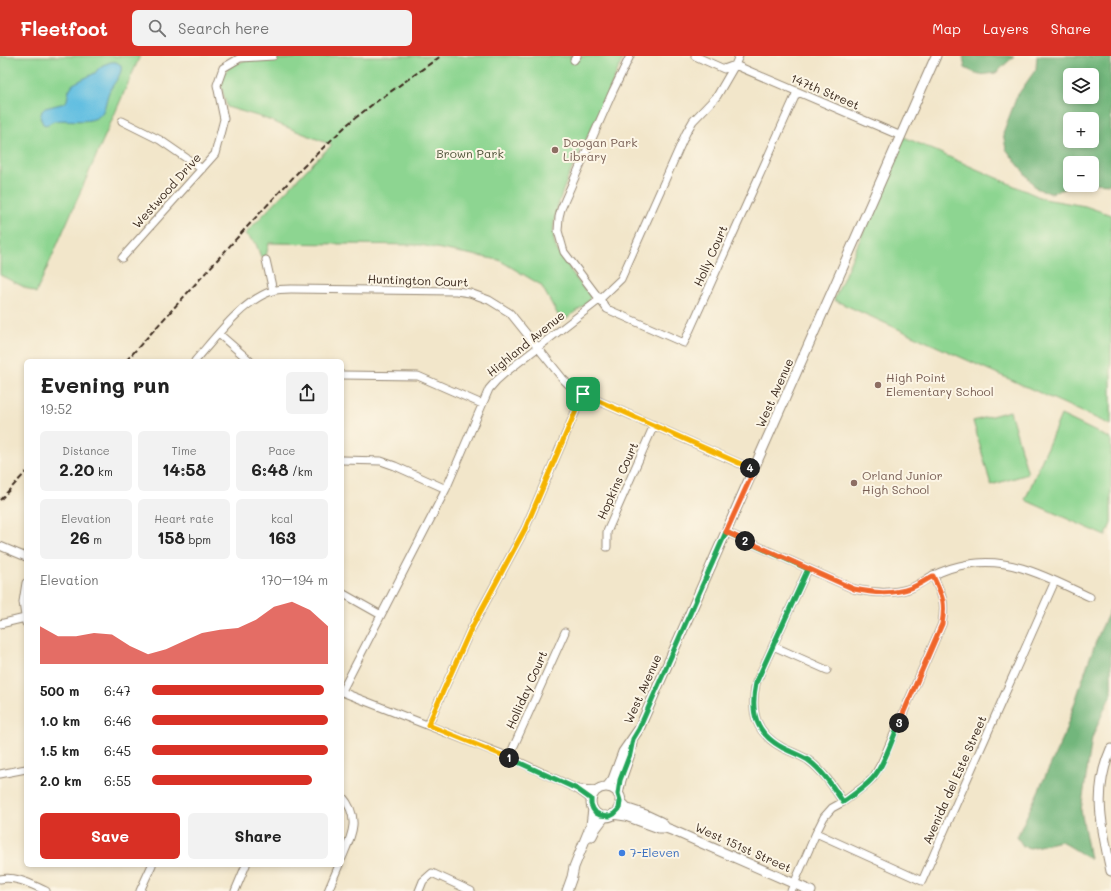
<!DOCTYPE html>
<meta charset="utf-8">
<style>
:root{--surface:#fff;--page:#f2f2f2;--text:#222;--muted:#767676;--accent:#d93025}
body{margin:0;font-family:Mali,sans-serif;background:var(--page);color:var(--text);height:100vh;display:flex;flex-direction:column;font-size:15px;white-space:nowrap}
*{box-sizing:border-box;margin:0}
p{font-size:13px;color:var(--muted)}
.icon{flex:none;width:22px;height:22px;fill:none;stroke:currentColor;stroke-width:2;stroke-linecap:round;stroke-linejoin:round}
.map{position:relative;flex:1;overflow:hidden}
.panel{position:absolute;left:24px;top:303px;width:320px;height:508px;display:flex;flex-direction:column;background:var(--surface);border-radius:6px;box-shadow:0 2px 6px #0003}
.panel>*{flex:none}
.buttons{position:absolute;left:1063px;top:12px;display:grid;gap:8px}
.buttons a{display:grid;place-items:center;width:36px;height:36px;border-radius:6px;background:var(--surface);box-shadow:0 2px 6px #0003;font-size:20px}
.pin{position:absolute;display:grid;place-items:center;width:34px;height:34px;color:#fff;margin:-17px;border-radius:8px;box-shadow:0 2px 6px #0006}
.km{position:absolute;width:20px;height:20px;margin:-10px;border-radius:50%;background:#222;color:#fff;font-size:11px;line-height:20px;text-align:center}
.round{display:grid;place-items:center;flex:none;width:42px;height:42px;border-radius:6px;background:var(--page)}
.headline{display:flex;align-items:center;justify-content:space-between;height:68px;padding:0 16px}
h1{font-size:22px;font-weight:700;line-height:30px}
.figures{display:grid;grid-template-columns:repeat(3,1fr);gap:6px;height:68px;padding:4px 16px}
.figures div{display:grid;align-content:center;border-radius:6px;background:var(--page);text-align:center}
.figures b{font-size:17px;font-weight:700}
.figures small{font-size:11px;font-weight:400}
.figures p{font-size:11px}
.chart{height:112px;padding:8px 16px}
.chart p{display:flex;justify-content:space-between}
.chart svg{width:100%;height:72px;margin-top:4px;fill:var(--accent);opacity:.7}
.primary-button{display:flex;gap:8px;margin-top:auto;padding:8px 16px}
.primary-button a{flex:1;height:46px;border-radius:6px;background:var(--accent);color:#fff;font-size:16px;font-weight:700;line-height:46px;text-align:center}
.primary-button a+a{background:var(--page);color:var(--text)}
ul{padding:0 16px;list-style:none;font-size:13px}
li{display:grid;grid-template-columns:64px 48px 1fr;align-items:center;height:30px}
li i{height:10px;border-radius:5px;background:var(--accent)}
header{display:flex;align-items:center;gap:24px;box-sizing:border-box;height:56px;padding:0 20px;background:var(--accent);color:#fff}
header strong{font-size:19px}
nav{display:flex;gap:22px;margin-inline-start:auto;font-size:14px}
.search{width:280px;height:36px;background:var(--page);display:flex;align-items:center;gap:10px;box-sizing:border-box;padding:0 14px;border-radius:6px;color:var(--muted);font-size:15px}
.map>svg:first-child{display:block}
</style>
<header>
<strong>Fleetfoot</strong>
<div class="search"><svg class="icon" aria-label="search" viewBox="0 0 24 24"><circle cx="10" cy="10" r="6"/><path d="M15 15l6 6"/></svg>Search here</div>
<nav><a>Map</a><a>Layers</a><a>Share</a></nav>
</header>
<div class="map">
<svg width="1111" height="835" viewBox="0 0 1111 835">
<rect width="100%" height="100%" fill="#fcf5e5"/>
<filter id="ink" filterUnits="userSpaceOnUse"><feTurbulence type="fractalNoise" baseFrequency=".025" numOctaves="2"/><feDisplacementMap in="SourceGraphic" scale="8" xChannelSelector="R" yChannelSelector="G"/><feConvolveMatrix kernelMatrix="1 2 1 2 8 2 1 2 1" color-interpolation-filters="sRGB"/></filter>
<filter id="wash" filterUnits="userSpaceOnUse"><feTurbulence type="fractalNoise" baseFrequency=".012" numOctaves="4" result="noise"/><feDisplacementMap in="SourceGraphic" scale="16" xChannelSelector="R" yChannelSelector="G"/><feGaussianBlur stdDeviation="0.9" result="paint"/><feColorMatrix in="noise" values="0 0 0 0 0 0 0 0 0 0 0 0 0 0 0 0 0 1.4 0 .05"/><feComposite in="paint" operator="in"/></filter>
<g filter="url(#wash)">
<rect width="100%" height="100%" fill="#f2e6ca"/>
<path fill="#8dd591" stroke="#648058" d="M 0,0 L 140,0 L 36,237 L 0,219 Z
M 308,0 L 624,0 C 615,20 607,41 597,61 C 583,91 545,157 555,189 C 557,195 561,200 565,205 C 572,217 580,229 590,239 L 590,243 L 587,247 L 562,266 L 541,229 L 499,204 L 420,189 L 269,187 L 266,200 L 261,201 L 256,188 L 245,178 L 312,108 L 332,89 L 261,61 L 227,51 C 225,42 220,32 222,23 C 227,0 265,3 283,3 C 291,3 300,1 308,0 Z
M 904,81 L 1044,143 L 1085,150 L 1111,159 L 1111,369 L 834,244 Z
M 1010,355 L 1028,418 L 991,429 L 973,365 Z
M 1061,359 L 1111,383 L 1111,467 L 1106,480 L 1025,444 Z"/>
<path fill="#72b67b" stroke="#56704c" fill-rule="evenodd" d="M 963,0 L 1014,0 L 996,17 L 979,19 L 965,12 Z
M 1037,0 L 1111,0 L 1111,128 L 1092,127 L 1092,107 L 1070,107 L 1070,129 L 1076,129 L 1051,137 L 1043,135 L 1036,132 L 1006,93 L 1003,77 L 1017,40 L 1036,13 ZM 1070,19 L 1092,19 L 1092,41 L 1070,41 ZM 1070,63 L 1092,63 L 1092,85 L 1070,85 Z
M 1111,552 L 1111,638 L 1092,682 L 1081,754 L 1090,803 L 1061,785 L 1030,792 L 1023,790 L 1017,781 L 1063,682 L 1089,604 L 1100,575 Z"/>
<path fill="#63bfe1" stroke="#4f7480" d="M 111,6 L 116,6 L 121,9 C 123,17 116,24 112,31 C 106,38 107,49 102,57 C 93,70 68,62 54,65 C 51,66 49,68 46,69 L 43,68 L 40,61 L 42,55 L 45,52 L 65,47 L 67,44 L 69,34 L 73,28 L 95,17 L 99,12 L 103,9 Z"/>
</g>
<g filter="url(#ink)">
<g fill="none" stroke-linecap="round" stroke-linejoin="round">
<g stroke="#968874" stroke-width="9">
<path id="minor" d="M 630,0 L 613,35 L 561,153 L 559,161 L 558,175 L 564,196 L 607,253 L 684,287 L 797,36
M 695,0 L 724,13 L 735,9 L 901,80
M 574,4 L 577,0
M 122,65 L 160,84 L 202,113
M 122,202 L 215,98 L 224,63 L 217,29 L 223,12 L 240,2 L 273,0
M 266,204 L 273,235
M 219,278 L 250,305
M 195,305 C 216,281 242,245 272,235 C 278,233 285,233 291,233 L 456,235 L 470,237 L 489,244 L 510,257 L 563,323 L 574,334 L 754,414
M 342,319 L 418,320 L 482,348
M 342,404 L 381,405 L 395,410 L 446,433
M 726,476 L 854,533 C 873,537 892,539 911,532 C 918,529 925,524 932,520 C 944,514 956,510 969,508 C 1012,500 1052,524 1090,541
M 0,490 L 26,501
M 607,491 L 607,476 L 654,369
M 808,513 L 756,627 C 750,656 755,677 783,692 C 791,696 800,699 808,704 C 823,715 833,730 843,746
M 26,527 L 23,546 L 26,567
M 342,537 L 381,559
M 0,568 L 25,562
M 773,590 L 827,614
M 342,635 L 446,433 L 489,333 L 496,325 L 505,317 L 599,244 L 621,223 L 686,77 L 693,65 L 717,40 L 735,9 L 739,0
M 342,636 L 509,701 L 577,733 L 591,743
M 428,669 L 470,575 L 525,473 L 583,338
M 509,701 L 565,576
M 0,718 L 26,713
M 578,733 L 597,734
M 342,740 C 361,762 352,779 342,802
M 816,777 L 922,825 L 1055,525
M 0,823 C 17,820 30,828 46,835
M 140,835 L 152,809
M 235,835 L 246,809
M 328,835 L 339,809
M 419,835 L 423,825 L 432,817 L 471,835
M 791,835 L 816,777 L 824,761 L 832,752 L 843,746 L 863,731 L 873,722 L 881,708 L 942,568 C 946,545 942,540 933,519"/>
</g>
<g stroke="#968874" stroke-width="11">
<path id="tertiary" d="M 1111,693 C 1092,736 1102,772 1111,815
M 607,731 L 613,723 L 623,696 L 639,673 L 936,0
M591 746a15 15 0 1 1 30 0a15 15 0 1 1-30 0Z
M 618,738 L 621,724 L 630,698 L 632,686
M 620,745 L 628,753 L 646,759 L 661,766 L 666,772 L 674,775 L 811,835
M 613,758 L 626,760 L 659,772 L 666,772
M 592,780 L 596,772 L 605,760
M 567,835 L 572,821 L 574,811 L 591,769 L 593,753"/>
</g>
<use href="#minor" stroke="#fff" stroke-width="7"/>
<use href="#tertiary" stroke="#fff" stroke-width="9"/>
<path stroke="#3b2a1e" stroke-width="2" stroke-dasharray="6 3" stroke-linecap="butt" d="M 126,305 L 245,173 L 300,114 L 349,67 L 373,48 L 441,0
M 0,444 L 26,416"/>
</g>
</g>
<g fill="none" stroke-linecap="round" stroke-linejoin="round" filter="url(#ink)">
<g stroke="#fff" stroke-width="8">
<path id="split-1" d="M 509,702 L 428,669 L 470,575 L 525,473 L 583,338"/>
</g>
<g stroke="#fff" stroke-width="8">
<path id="split-2" d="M 509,702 L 577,733 L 591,743 L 591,748 L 593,753 L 596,757 L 600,759 L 610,760 L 614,758 L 619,753 L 620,745 L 618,738 L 620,724 L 630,698 L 633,683 L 639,673 L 726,476 L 745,485"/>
</g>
<g stroke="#fff" stroke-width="8">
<path id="split-3" d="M 745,485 L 808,513 L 756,627 C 750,656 755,677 783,692 C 791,696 800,699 808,704 C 823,715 833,731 843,746 C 853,739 864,732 872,723 C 883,712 893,682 899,667"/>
</g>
<g stroke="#fff" stroke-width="8">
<path id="split-4" d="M 750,412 L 754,414 L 726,476 L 854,533 C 873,537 892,539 911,532 C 919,529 926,524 933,520 C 942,540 946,545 942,568 L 899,667"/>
</g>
<g stroke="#fff" stroke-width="8">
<path id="split-5" d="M 583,338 L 750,412"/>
</g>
<use href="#split-1" stroke="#f5b400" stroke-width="5"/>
<use href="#split-2" stroke="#22a559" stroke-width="5"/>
<use href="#split-3" stroke="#22a559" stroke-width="5"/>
<use href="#split-4" stroke="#f0652b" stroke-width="5"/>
<use href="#split-5" stroke="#f5b400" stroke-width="5"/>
</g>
<g fill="#8d6e63" stroke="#fcf5e5" stroke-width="1.5">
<circle cx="555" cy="94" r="4"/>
<circle cx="878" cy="329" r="4"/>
<circle cx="854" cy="427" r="4"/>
</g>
<circle fill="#3f7fe0" stroke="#fcf5e5" stroke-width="1.5" cx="622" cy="797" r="4"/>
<g text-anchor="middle" stroke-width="4" stroke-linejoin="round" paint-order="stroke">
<g font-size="12" fill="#3b2a1e" stroke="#fcf5e5">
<text transform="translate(825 36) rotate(23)" y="4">147th Street</text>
<text transform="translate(167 135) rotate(-48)" y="4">Westwood Drive</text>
<text transform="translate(711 200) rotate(-66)" y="4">Holly Court</text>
<text transform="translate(418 225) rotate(2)" y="4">Huntington Court</text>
<text transform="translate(526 288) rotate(-39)" y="4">Highland Avenue</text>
<text transform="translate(775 337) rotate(-66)" y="4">West Avenue</text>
<text transform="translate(618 425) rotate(-66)" y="4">Hopkins Court</text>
<text transform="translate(643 633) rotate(-66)" y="4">West Avenue</text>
<text transform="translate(527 634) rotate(-66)" y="4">Holliday Court</text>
<text transform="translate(955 724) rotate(-66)" y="4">Avenida del Este Street</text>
<text transform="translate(743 792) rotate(24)" y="4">West 151st Street</text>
</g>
<g font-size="12" fill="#785e54" stroke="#fcf5e5" text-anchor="start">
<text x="563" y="91">Doogan Park<tspan x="563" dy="14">Library</tspan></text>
<text x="886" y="326">High Point<tspan x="886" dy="14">Elementary School</tspan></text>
<text x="862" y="424">Orland Junior<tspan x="862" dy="14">High School</tspan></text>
</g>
<g font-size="12" fill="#50553b" stroke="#fcf5e5">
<text x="470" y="102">Brown Park</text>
</g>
<g font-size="12" fill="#366cbe" stroke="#fcf5e5" text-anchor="start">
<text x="630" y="801">7-Eleven</text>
</g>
</g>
</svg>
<div class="buttons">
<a><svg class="icon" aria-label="layers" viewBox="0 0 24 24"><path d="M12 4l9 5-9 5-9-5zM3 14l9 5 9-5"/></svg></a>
<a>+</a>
<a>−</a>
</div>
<div class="pin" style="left:583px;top:338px;background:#1e9e55"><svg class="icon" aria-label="arrive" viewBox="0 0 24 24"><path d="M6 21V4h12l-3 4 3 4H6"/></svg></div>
<b class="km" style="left:509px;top:702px">1</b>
<b class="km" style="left:745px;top:485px">2</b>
<b class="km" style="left:899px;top:667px">3</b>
<b class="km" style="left:750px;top:412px">4</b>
<section class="panel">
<div class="headline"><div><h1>Evening run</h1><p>19:52</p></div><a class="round"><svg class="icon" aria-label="share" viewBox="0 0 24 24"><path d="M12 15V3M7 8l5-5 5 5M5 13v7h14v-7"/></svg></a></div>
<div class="figures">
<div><p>Distance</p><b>2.20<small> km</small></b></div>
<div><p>Time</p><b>14:58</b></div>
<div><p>Pace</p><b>6:48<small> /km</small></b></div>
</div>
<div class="figures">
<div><p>Elevation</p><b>26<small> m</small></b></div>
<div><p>Heart rate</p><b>158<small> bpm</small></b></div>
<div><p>kcal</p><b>163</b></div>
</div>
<div class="chart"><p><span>Elevation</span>170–194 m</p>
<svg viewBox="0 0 160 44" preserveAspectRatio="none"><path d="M0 44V21L10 27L20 27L30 25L40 26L50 33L60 38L70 35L80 30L90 25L100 23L110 22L120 17L130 9L140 6L150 11L160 21V44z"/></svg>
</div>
<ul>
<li><b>500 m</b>6:47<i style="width:98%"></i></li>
<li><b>1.0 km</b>6:46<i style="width:100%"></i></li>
<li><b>1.5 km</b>6:45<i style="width:100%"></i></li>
<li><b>2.0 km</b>6:55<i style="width:91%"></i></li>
</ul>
<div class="primary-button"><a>Save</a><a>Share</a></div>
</section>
</div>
